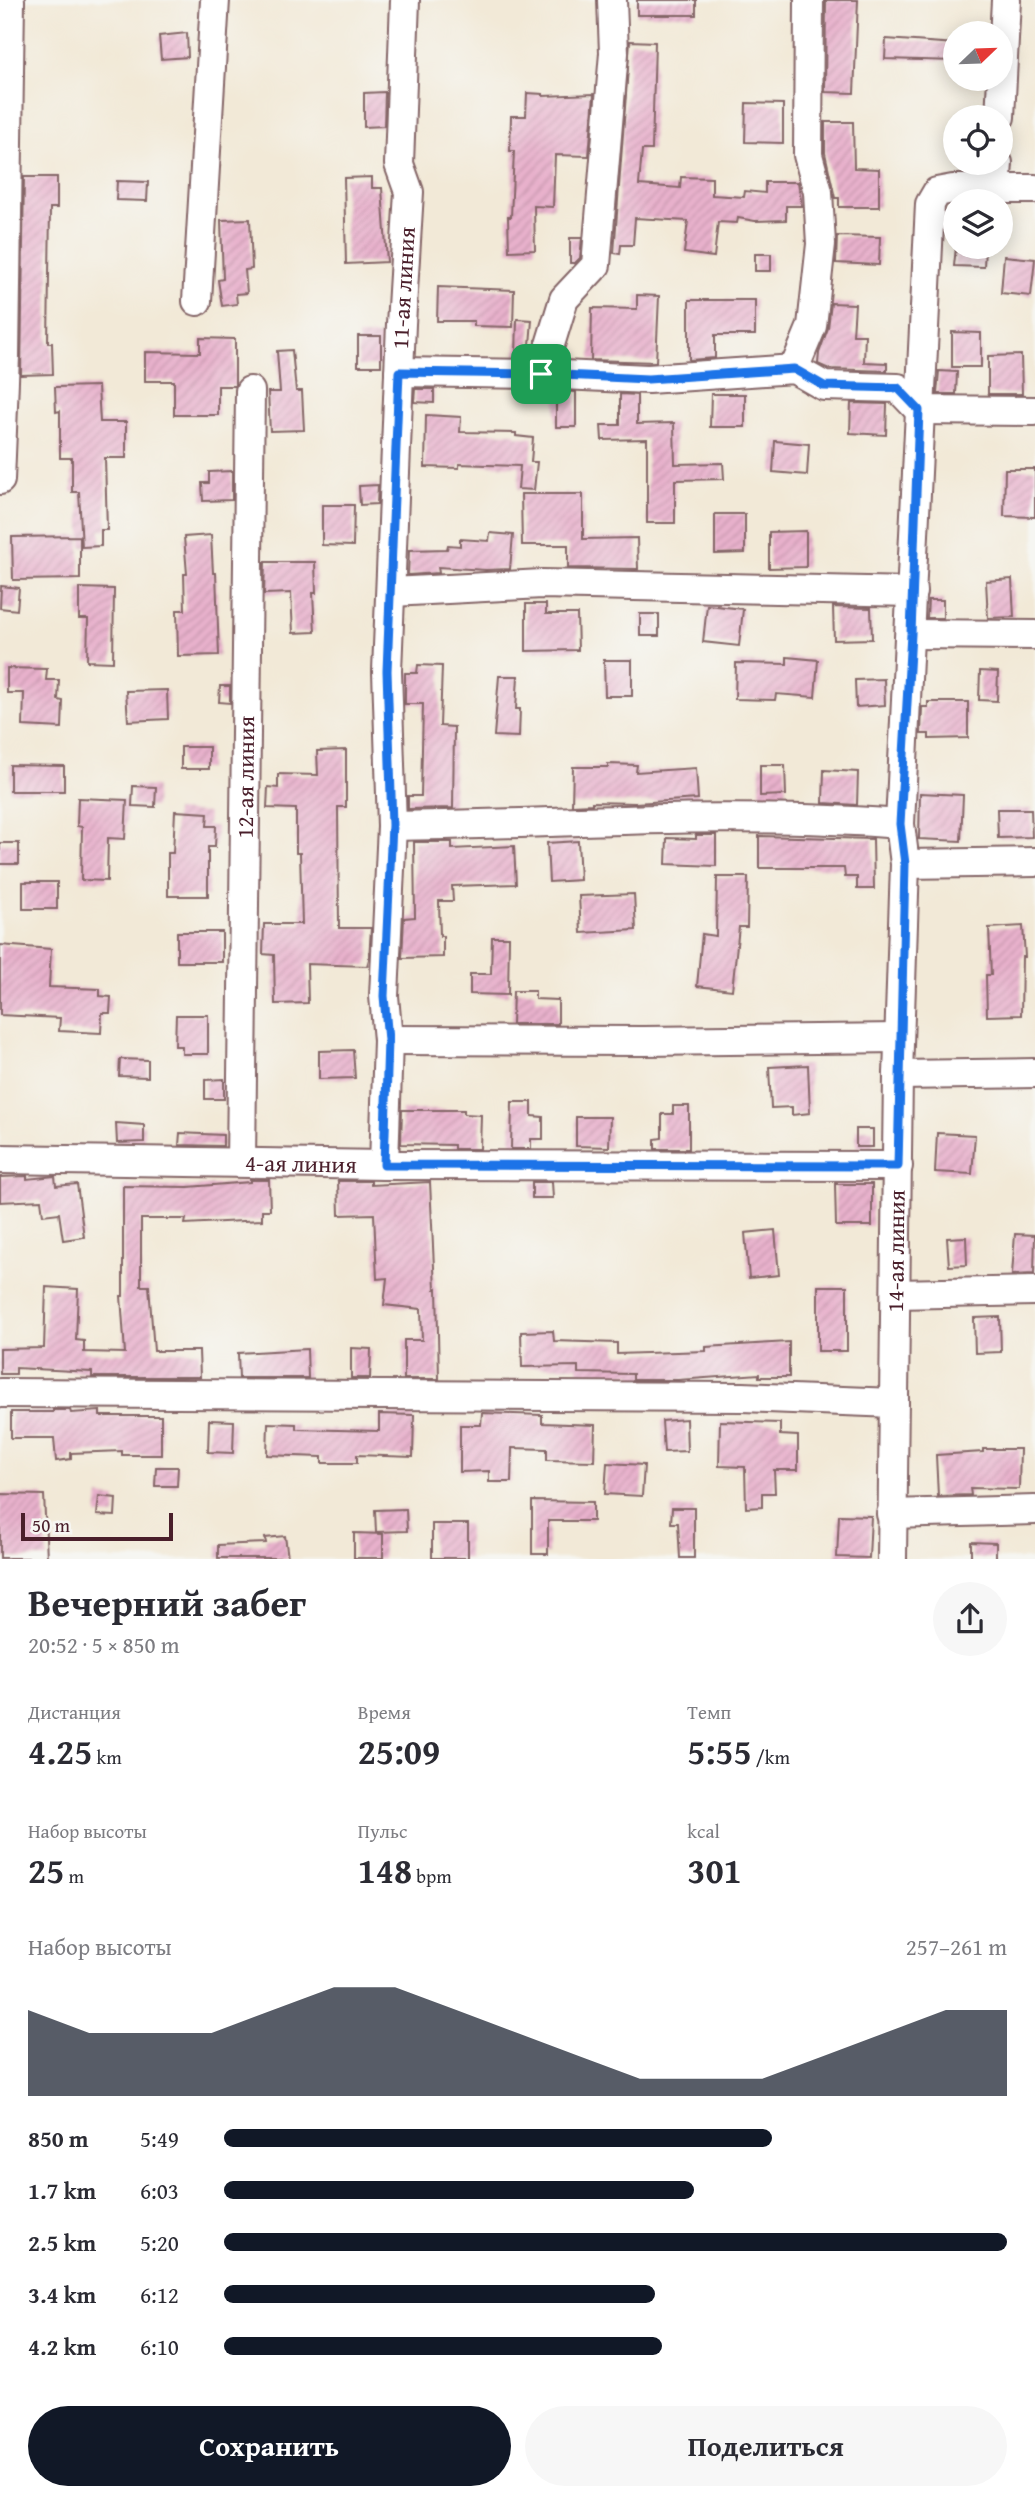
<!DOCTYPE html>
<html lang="ru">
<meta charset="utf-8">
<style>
:root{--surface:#fff;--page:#f7f7f7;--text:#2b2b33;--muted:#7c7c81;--accent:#111827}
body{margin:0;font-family:"Gentium Book Plus",serif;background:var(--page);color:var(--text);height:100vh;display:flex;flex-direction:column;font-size:26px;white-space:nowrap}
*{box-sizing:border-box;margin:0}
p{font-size:23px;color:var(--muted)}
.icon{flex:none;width:38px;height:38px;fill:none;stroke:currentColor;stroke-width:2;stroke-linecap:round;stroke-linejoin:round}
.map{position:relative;height:1559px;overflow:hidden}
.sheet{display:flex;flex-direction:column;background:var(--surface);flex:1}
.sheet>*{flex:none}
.needle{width:46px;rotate:67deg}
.controls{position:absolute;left:943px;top:21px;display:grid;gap:14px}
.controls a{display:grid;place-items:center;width:70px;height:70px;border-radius:50%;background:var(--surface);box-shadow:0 4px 18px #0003;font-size:35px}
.scale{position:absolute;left:21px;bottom:18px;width:152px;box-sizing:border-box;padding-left:7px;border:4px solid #4a1f2b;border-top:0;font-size:19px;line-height:24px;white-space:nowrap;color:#4a1f2b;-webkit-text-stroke:5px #f6f6f2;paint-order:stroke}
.pin{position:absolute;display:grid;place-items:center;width:60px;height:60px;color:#fff;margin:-30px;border-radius:14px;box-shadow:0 4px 10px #0006}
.round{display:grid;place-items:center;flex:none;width:74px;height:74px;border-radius:37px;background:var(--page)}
.summary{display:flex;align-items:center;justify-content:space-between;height:119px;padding:0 28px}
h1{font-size:38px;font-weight:800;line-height:52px}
.stats{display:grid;grid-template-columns:repeat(3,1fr);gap:10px;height:119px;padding:7px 28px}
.stats div{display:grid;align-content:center}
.stats b{font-size:35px;font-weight:800}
.stats small{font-size:19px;font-weight:400}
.stats p{font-size:19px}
.chart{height:196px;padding:14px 28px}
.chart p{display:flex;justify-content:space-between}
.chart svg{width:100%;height:126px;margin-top:7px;fill:var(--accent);opacity:.7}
.cta{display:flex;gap:14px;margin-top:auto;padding:14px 28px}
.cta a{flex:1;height:80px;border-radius:42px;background:var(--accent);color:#fff;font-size:28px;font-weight:800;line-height:80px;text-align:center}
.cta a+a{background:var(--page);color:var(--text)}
ul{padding:0 28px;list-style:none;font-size:23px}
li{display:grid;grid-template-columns:112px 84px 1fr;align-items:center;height:52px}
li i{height:18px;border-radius:9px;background:var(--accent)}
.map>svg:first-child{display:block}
</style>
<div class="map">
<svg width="1035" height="1559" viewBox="0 0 1035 1559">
<defs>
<pattern id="building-hatch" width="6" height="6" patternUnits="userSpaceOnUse" patternTransform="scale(1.75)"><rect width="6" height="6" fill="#e8b1cc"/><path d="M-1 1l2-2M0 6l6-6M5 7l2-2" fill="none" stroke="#c898af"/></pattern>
</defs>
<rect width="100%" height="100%" fill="#f6f6f2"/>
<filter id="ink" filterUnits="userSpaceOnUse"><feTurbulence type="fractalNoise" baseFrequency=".0143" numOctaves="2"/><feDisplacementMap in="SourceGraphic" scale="14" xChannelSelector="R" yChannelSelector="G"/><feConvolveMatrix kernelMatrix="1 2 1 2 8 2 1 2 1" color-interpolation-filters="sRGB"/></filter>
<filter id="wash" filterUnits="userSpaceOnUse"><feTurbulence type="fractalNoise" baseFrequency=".00686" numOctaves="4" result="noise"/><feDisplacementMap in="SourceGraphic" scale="28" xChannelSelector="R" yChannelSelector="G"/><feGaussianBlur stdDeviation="1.57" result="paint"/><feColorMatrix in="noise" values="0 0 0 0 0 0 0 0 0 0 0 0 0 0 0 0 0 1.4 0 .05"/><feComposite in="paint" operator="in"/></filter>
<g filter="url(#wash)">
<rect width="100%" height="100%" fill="#f2e9d7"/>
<g id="blocks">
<path fill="url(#building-hatch)" d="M 637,0 L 696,0 L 696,15 L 637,15 Z
M 826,0 L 858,0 L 854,93 L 825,92 Z
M 187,33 L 188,57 L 161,59 L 159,36 Z
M 886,39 L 956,44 L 956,61 L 885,59 Z
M 630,41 L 655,42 L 652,150 L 642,150 L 639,185 L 680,188 L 681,177 L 712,178 L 712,195 L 744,197 L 745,191 L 765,193 L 765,182 L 798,182 L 802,206 L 786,206 L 786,220 L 755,221 L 738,218 L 737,223 L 718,222 L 714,257 L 684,253 L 688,221 L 635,218 L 633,245 L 621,245 L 620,254 L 614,253 Z
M 385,92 L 384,126 L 364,127 L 364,93 Z
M 527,93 L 543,94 L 543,96 L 594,94 L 589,156 L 555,155 L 553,207 L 534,206 L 535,250 L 509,251 L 508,217 L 511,217 L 514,151 L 510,151 L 511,116 L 526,116 Z
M 746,103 L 783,104 L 783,143 L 745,142 Z
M 825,122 L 853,122 L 854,168 L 879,169 L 879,207 L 839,207 L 839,198 L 835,198 L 825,153 Z
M 24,177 L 57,177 L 57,208 L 50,208 L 48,343 L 52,343 L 53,374 L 21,375 Z
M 372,177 L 372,188 L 382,188 L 387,262 L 346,264 L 344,178 Z
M 117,181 L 148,182 L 147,201 L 116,200 Z
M 250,219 L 252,269 L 245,270 L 247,293 L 236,294 L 237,304 L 222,306 L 218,280 L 223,279 L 221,220 Z
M 837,236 L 880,237 L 879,265 L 836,263 Z
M 570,238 L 582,238 L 580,258 L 575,263 L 570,263 Z
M 956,247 L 985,247 L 984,267 L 954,266 Z
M 755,254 L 771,254 L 771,271 L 755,271 Z
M 1004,256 L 1035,259 L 1031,296 L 1001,293 Z
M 438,287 L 514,290 L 513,327 L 474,326 L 474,321 L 437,321 Z
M 637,295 L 659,296 L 656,362 L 591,360 L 592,308 L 637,309 Z
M 689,300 L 755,300 L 755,335 L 715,335 L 715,358 L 689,360 Z
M 831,303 L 855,304 L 853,335 L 865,335 L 864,362 L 887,363 L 887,371 L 829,369 L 818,364 L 819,353 L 828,328 Z
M 517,319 L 532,320 L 529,357 L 516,357 Z
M 952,332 L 981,333 L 981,367 L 952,367 Z
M 358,336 L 381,336 L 381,366 L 358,366 Z
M 200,338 L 235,339 L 235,386 L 218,386 L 218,415 L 174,415 L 174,381 L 145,381 L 145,352 L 200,353 Z
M 292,350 L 296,391 L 302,391 L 304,430 L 270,431 L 268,392 L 280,392 L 277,351 Z
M 1021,355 L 1022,394 L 988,394 L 988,356 Z
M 939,371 L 957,372 L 956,394 L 937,394 Z
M 98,386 L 100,422 L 126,422 L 126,458 L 105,458 L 107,530 L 101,530 L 101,546 L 82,547 L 79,492 L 72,492 L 72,458 L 60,458 L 60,411 L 56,412 L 55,387 Z
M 415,389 L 434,389 L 434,403 L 414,402 Z
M 556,391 L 576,392 L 576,427 L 556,427 Z
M 620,394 L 637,395 L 637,424 L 674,423 L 675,464 L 723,463 L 724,479 L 675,480 L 675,523 L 647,523 L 647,439 L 602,440 L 601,425 L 620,425 Z
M 711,394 L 745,394 L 745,427 L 710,427 Z
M 851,403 L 887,404 L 886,435 L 850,433 Z
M 426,415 L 461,417 L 460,432 L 516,433 L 516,436 L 533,438 L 531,462 L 537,462 L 534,490 L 518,489 L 520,466 L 459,464 L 459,468 L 425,467 Z
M 775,441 L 809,444 L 807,475 L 773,472 Z
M 1005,469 L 1035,469 L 1035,517 L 1004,516 Z
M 232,471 L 232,500 L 203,501 L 202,483 L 209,483 L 209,472 Z
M 378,485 L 377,504 L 360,505 L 359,486 Z
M 521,494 L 583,494 L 583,539 L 637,538 L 638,569 L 568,568 L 568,545 L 522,545 Z
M 322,505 L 354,505 L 353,546 L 322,545 Z
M 715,514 L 745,514 L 745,553 L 715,554 Z
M 806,531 L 806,567 L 769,568 L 769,532 Z
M 490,533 L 513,535 L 510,569 L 486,570 L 438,567 L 439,573 L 408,575 L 409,550 L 447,549 L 448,545 L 460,546 L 460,539 L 489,541 Z
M 211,535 L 213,573 L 216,573 L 219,655 L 178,656 L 177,610 L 185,610 L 184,574 L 187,574 L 184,537 Z
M 80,536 L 80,579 L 13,580 L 12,537 Z
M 265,562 L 315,562 L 316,593 L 313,593 L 315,632 L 293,633 L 291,593 L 264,594 Z
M 1012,579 L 1014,617 L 988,618 L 986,581 Z
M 1,586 L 19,588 L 17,610 L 0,608 Z
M 79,588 L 114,589 L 113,662 L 87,661 L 88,619 L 79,619 Z
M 928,600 L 943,600 L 943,618 L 927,618 Z
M 526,604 L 546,604 L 546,614 L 577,614 L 578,650 L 526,651 Z
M 707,605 L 743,609 L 739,646 L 703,642 Z
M 833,607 L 871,608 L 872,639 L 834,640 Z
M 640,614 L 659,614 L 659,636 L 640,636 Z
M 787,657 L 818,660 L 815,697 L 776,694 L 775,700 L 735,699 L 736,663 L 787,664 Z
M 604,660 L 632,660 L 632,696 L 605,696 Z
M 418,665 L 442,666 L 440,726 L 454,727 L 453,808 L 408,809 L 408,796 L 421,796 L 423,704 L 405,704 L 405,673 L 417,673 Z
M 7,668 L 47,669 L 46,680 L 59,680 L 58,700 L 63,701 L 62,728 L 23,726 L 24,693 L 7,693 Z
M 980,671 L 998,672 L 997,701 L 979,700 Z
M 499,676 L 518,676 L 516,709 L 520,709 L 519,737 L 494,736 Z
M 884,679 L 885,705 L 856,707 L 855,680 Z
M 220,686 L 230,686 L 230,703 L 219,702 Z
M 167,690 L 168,719 L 128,721 L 126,691 Z
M 928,702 L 968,702 L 968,738 L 929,739 L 929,734 L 921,734 L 922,707 L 928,707 Z
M 181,747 L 209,747 L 209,769 L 181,769 Z
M 346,750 L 346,807 L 338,807 L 339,928 L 371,928 L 369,959 L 367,966 L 307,964 L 308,1003 L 275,1004 L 274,955 L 263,954 L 264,924 L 302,924 L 300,853 L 296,853 L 296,809 L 267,808 L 268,787 L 278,788 L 278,774 L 318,775 L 317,751 Z
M 608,764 L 637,765 L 636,772 L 696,768 L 698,799 L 635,803 L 592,802 L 592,804 L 572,805 L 573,767 L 608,767 Z
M 10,765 L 64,766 L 64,791 L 10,791 Z
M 760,765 L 785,765 L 786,795 L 760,796 Z
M 824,770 L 858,772 L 857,805 L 823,803 Z
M 133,786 L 156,787 L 155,807 L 132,806 Z
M 920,793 L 963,795 L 961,841 L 919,839 Z
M 78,798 L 127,800 L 125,839 L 108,838 L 107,881 L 81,880 L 82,827 L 77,826 Z
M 997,809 L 1031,809 L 1032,837 L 998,838 Z
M 175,811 L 208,813 L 207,826 L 216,826 L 215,847 L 208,847 L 208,896 L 168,896 L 168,853 L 173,853 Z
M 696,835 L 716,835 L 716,866 L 666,864 L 667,838 L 696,839 Z
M 759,836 L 873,839 L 874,889 L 857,889 L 857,877 L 845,877 L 844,868 L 759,868 Z
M 578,841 L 580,880 L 549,882 L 547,843 Z
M 414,842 L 452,842 L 452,849 L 514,846 L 516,884 L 452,886 L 453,901 L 439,901 L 440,936 L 443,936 L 443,957 L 402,958 L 404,918 L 415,917 Z
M 0,843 L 19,843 L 19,864 L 0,864 Z
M 717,877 L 748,877 L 747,927 L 739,927 L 732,990 L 697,986 L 702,934 L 716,936 Z
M 23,882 L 57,882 L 57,909 L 23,909 Z
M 634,894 L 636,930 L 581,933 L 579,896 Z
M 1023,926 L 1025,957 L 1022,957 L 1021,1015 L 987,1016 L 986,975 L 991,975 L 989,928 Z
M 177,932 L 222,932 L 222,962 L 177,962 Z
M 492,937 L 509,937 L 508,995 L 470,994 L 470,974 L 491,974 Z
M 0,945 L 51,949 L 49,987 L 100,989 L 100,996 L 111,997 L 110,1013 L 102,1013 L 101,1033 L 59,1031 L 60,1018 L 0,1015 Z
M 513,991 L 535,991 L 535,999 L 558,1000 L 558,1024 L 512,1024 Z
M 176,1015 L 208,1015 L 208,1054 L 182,1054 L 182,1046 L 175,1046 Z
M 353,1050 L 355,1078 L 319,1079 L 319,1051 Z
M 120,1059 L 148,1060 L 148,1077 L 119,1076 Z
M 808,1065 L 810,1113 L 792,1115 L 792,1107 L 771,1108 L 769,1067 Z
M 224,1079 L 224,1099 L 205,1099 L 205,1080 Z
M 512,1102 L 532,1102 L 532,1116 L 543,1117 L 543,1139 L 531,1139 L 531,1149 L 511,1149 Z
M 673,1106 L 689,1106 L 689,1149 L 655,1149 L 655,1139 L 662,1138 L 662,1114 L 673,1114 Z
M 402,1110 L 464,1110 L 464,1114 L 481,1115 L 480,1149 L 454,1149 L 454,1145 L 401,1144 Z
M 576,1117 L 610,1117 L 609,1147 L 576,1146 Z
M 116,1123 L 144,1125 L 144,1142 L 117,1143 Z
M 856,1129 L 873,1129 L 873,1147 L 856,1147 Z
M 180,1133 L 223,1135 L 223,1146 L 179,1145 Z
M 937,1133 L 975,1135 L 972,1174 L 935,1172 Z
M 27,1176 L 27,1179 L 55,1176 L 56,1186 L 77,1184 L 84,1237 L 63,1240 L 59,1213 L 43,1215 L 41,1200 L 0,1202 L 0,1177 Z
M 250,1180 L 269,1180 L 270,1210 L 262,1210 L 262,1220 L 185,1224 L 186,1219 L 141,1219 L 141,1286 L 149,1286 L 154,1351 L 199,1351 L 200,1377 L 92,1377 L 92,1372 L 16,1368 L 16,1374 L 0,1374 L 0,1349 L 44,1348 L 46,1287 L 78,1289 L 76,1340 L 84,1341 L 84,1352 L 125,1353 L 121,1296 L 123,1296 L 123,1186 L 188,1187 L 250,1182 Z
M 338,1181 L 371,1181 L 371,1185 L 430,1182 L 435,1289 L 437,1288 L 439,1379 L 404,1379 L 404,1340 L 422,1340 L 421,1309 L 384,1305 L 387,1278 L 377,1279 L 374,1214 L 339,1215 Z
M 532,1182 L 552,1182 L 553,1198 L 532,1198 Z
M 835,1184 L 872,1184 L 872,1226 L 836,1226 Z
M 775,1230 L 779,1275 L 749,1278 L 745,1233 Z
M 1015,1234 L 1035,1235 L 1034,1274 L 1012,1275 Z
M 966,1237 L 967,1265 L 949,1266 L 947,1238 Z
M 818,1286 L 847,1286 L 847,1351 L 818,1351 Z
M 1000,1317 L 1001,1352 L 975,1353 L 974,1318 Z
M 553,1331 L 554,1341 L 617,1343 L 617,1354 L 706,1351 L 706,1347 L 789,1342 L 789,1377 L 759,1377 L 759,1374 L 678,1380 L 633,1380 L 633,1374 L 578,1373 L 578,1366 L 522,1367 L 521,1332 Z
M 351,1348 L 371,1349 L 370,1378 L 351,1378 Z
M 307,1349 L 308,1378 L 239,1378 L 238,1353 Z
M 53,1410 L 70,1410 L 71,1413 L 100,1411 L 100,1416 L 161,1416 L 161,1455 L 122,1455 L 122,1451 L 71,1453 L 71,1459 L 56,1461 L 54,1438 L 11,1438 L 11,1412 L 53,1412 Z
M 482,1413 L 542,1415 L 542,1423 L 595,1425 L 594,1461 L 547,1460 L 547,1449 L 512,1448 L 511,1482 L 489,1482 L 489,1471 L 460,1472 L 460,1425 L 481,1425 Z
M 379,1414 L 414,1415 L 413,1457 L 357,1455 L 357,1463 L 322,1463 L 322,1457 L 267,1455 L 268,1423 L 296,1424 L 296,1429 L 379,1431 Z
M 686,1419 L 687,1451 L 664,1452 L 662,1421 Z
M 209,1420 L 234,1421 L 233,1453 L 208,1452 Z
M 720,1421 L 780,1423 L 780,1435 L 798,1436 L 798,1470 L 774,1470 L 775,1493 L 762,1493 L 762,1507 L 746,1508 L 745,1467 L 719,1466 Z
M 983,1449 L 1020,1449 L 1019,1489 L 970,1488 L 971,1495 L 938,1496 L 936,1455 L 983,1452 Z
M 607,1463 L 644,1465 L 642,1496 L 605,1494 Z
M 156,1467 L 178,1467 L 177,1486 L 155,1486 Z
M 0,1494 L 44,1495 L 47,1558 L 0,1558 Z
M 99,1496 L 116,1498 L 115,1516 L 97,1515 Z
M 532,1501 L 593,1502 L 593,1521 L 548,1521 L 548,1554 L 532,1554 Z
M 672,1508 L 694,1508 L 694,1558 L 680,1558 L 678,1523 L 671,1523 Z
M 406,1509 L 407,1531 L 376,1532 L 375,1510 Z
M 839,1515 L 871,1516 L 869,1558 L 837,1557 Z
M 432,1524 L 468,1524 L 468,1558 L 432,1558 Z
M 354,1533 L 383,1534 L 383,1558 L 354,1558 Z
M 285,1536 L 288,1558 L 218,1558 L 218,1545 L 266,1543 L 265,1538 Z
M 971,1542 L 996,1543 L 996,1558 L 971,1558 Z"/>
</g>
</g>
<g filter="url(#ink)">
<use href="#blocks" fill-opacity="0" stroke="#856667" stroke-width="2"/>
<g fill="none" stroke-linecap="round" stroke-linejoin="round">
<g stroke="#856667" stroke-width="32">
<g id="minor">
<path d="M 1000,117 L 1006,0"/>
<path d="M 996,189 L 998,163"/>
<path d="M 197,301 L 215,0"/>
<path d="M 794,369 L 812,326 L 821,244 L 818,192 L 808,155 L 809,0"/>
<path d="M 399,372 L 541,374 L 648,379 L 794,369 L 824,386 L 898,388 L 919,410 L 1035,411"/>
<path d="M 541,374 L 564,299 L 596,265 L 614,53 L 612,0"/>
<path d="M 0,480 L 5,356 L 10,0"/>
<path d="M 392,592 L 542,584 L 912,592"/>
<path d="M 911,634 L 1035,635"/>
<path d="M 392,826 C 561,824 731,811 900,824"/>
<path d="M 905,864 L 1035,862"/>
<path d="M 388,1040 L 644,1041 L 899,1038"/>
<path d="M 898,1075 L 1035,1073"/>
<path id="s1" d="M 0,1159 L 384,1165 L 898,1166"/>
<path id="s2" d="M 241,1162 L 250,391"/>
<path id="s3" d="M 384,1165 L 388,1040 L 384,996 L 392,826 L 387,671 L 401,324 L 409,192 L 399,164 L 405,0"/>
<path d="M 896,1294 L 1035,1291"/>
<path d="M 0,1393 L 743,1397 L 894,1403"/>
<path d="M 891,1514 L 1035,1510"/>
<path id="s4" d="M 892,1559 L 898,1075 L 905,864 L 900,824 L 930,204 L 937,192 L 953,189 L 1035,189"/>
</g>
</g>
<use href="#minor" stroke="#fff" stroke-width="28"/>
</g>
</g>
<g fill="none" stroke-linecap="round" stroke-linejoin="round" filter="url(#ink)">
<g stroke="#fff" stroke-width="14">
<path id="route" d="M 794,369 L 824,386 L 898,388 L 919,410 L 911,634 L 900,824 L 905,864 L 898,1166 L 384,1165 L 388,1040 L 384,996 L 392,825 L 387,671 L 399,372 L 541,374 L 648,379 Z"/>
</g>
<use href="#route" stroke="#1a73e8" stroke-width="9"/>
</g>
<g text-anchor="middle" stroke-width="6" stroke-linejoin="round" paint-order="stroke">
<g font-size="23" fill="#4a1f2b" stroke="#f6f6f2">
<text dy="8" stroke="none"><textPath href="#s3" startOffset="878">11-ая линия</textPath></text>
<text dy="8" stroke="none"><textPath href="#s2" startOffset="385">12-ая линия</textPath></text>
<text dy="8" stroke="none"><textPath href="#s1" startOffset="301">4-ая линия</textPath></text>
<text dy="8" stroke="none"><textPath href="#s4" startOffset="308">14-ая линия</textPath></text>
</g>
</g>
</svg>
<div class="controls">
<a><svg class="needle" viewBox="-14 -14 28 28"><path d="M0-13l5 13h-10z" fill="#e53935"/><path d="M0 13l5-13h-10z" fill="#7c7c81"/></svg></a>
<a><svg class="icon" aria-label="locate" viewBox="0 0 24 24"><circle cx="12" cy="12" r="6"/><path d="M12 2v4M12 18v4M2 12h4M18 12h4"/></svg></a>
<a><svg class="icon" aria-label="layers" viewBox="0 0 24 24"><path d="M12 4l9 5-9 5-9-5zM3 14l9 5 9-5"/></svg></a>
</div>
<div class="scale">50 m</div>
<div class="pin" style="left:541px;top:374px;background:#1e9e55"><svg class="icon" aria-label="arrive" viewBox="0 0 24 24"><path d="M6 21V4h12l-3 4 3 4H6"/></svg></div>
</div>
<section class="sheet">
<div class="summary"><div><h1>Вечерний забег</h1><p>20:52 · 5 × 850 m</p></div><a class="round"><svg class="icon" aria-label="share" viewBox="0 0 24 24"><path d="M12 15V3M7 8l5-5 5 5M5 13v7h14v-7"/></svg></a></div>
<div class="stats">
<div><p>Дистанция</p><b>4.25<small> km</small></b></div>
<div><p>Время</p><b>25:09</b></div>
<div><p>Темп</p><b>5:55<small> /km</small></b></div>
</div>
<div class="stats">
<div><p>Набор высоты</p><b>25<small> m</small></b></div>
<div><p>Пульс</p><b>148<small> bpm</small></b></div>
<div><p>kcal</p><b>301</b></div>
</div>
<div class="chart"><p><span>Набор высоты</span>257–261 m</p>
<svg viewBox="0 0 160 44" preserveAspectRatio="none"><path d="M0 44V14L10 22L20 22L30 22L40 14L50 6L60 6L70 14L80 22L90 30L100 38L110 38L120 38L130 30L140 22L150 14L160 14V44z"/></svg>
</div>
<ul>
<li><b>850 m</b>5:49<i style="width:70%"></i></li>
<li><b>1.7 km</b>6:03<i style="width:60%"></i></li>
<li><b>2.5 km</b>5:20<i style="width:100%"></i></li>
<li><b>3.4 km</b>6:12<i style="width:55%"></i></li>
<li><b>4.2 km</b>6:10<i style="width:56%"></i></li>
</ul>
<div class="cta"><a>Сохранить</a><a>Поделиться</a></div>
</section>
